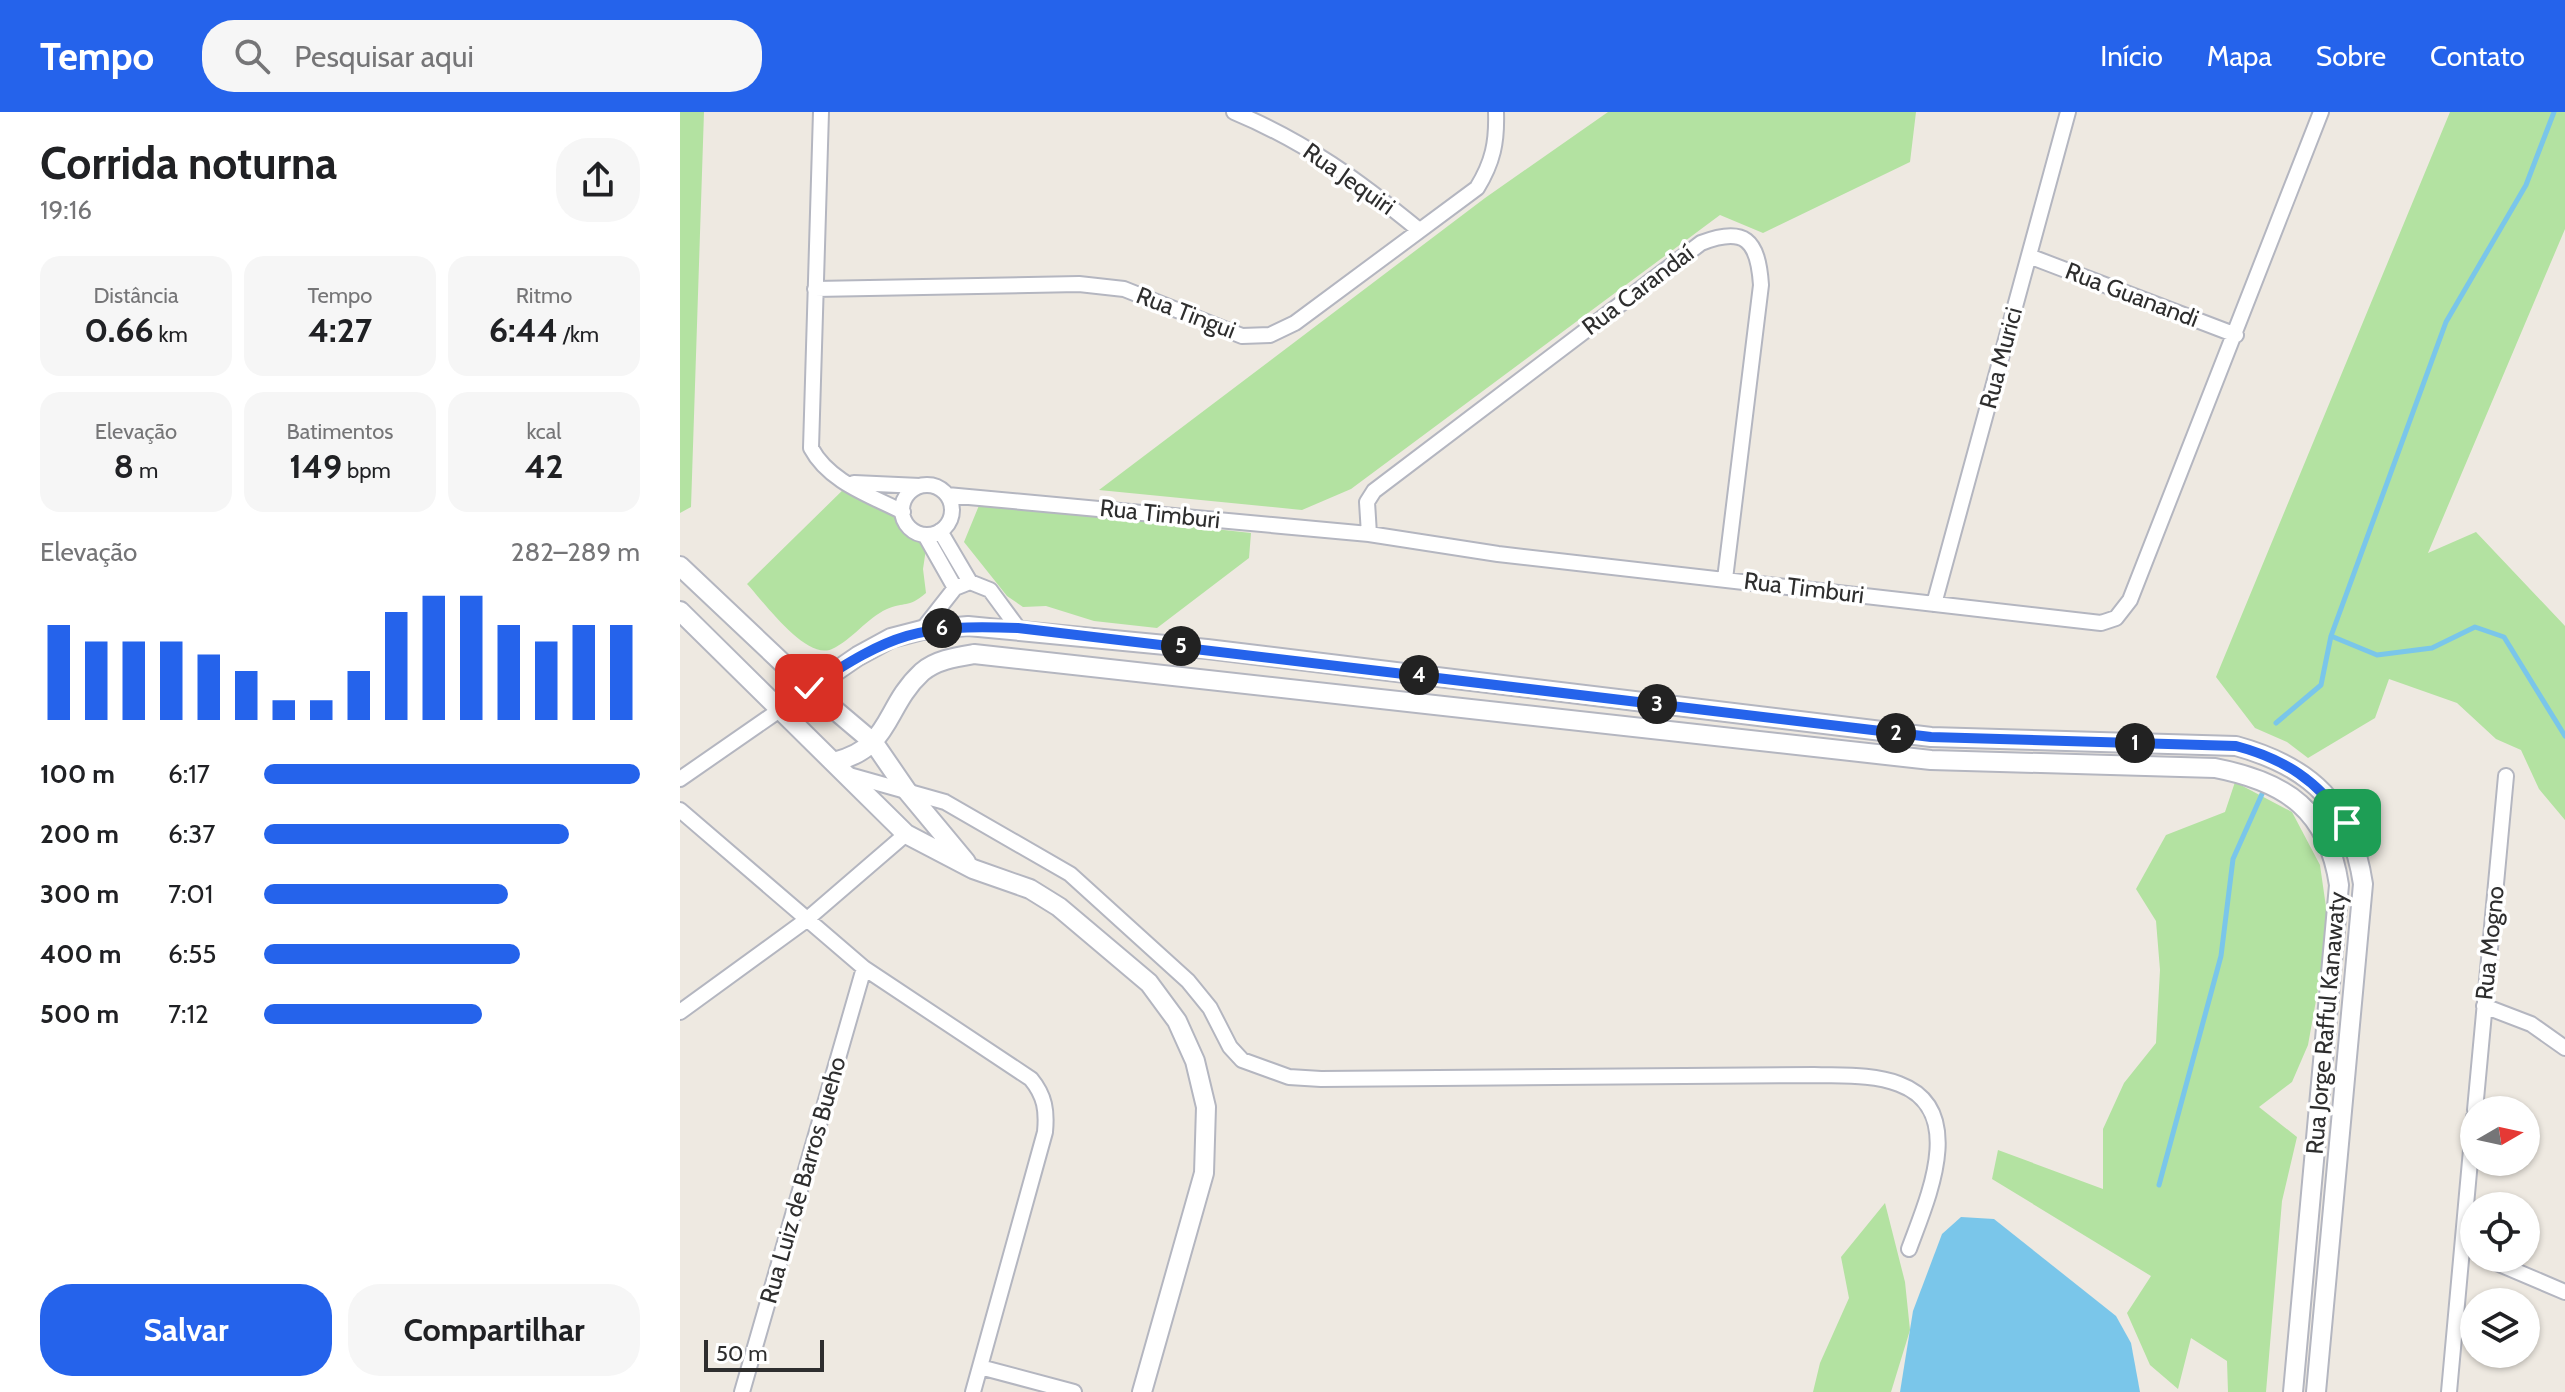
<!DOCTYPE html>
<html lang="pt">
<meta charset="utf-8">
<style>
:root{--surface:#fff;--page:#f6f6f6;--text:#202124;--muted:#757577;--accent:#2563eb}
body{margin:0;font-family:Cabin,sans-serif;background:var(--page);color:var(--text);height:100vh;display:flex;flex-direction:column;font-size:30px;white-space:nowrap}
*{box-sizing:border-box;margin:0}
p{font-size:26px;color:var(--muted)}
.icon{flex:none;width:44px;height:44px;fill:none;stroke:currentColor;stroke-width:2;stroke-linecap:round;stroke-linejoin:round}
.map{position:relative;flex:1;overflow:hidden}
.sheet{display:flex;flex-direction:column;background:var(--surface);width:680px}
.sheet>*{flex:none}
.needle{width:52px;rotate:81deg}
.tools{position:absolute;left:1780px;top:984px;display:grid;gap:16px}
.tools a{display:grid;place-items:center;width:80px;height:80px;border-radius:50%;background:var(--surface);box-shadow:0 2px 6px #0004;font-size:40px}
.scale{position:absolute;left:24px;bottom:20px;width:120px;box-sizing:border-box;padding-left:8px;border:4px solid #2e2e2e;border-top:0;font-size:22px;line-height:28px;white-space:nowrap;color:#2e2e2e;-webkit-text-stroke:6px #fff;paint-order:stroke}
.pin{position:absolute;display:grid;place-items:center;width:68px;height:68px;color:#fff;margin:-34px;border-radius:16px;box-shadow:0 4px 12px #0006}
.km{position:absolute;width:40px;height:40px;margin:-20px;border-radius:50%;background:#222;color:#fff;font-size:22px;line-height:40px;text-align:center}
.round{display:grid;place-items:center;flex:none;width:84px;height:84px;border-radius:32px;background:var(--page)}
.summary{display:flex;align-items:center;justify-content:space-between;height:136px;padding:0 40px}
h1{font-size:44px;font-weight:700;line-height:60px}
.metrics{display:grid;grid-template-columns:repeat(3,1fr);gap:12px;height:136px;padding:8px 40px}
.metrics div{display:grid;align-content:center;border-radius:20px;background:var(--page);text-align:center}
.metrics b{font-size:34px;font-weight:700}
.metrics small{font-size:22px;font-weight:400}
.metrics p{font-size:22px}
.chart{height:224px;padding:16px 40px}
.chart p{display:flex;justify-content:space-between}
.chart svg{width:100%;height:144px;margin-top:8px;stroke:var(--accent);stroke-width:6}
.button{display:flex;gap:16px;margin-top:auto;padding:16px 40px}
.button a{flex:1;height:92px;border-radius:32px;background:var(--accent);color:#fff;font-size:32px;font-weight:700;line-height:92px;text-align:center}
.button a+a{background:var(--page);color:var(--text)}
ul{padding:0 40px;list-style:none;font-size:26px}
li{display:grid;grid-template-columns:128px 96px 1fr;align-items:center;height:60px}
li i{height:20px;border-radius:10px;background:var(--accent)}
header{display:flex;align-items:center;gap:48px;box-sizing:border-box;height:112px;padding:0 40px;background:var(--accent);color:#fff}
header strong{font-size:38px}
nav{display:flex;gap:44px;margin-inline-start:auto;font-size:28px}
.search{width:560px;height:72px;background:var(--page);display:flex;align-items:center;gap:20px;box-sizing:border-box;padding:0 28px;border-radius:32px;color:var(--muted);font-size:30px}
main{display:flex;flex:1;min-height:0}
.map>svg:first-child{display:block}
</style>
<header>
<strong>Tempo</strong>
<div class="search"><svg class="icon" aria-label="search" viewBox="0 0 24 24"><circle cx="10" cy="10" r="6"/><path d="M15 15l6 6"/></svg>Pesquisar aqui</div>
<nav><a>Início</a><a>Mapa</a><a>Sobre</a><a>Contato</a></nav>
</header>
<main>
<section class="sheet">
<div class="summary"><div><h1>Corrida noturna</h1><p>19:16</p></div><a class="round"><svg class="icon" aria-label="share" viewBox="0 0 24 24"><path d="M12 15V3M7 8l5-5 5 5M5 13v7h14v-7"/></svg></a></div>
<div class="metrics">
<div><p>Distância</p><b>0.66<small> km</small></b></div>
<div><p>Tempo</p><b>4:27</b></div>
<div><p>Ritmo</p><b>6:44<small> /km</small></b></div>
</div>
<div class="metrics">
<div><p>Elevação</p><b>8<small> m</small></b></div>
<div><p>Batimentos</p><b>149<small> bpm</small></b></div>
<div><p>kcal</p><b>42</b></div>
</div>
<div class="chart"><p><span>Elevação</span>282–289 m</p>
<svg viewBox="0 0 160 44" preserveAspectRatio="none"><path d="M5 44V15M15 44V20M25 44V20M35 44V20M45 44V24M55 44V29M65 44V38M75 44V38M85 44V29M95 44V11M105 44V6M115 44V6M125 44V15M135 44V20M145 44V15M155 44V15"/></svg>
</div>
<ul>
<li><b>100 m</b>6:17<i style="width:100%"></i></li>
<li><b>200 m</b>6:37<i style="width:81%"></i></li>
<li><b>300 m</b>7:01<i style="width:65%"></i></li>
<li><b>400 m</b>6:55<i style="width:68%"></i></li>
<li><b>500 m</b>7:12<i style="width:58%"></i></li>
</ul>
<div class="button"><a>Salvar</a><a>Compartilhar</a></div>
</section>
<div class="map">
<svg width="1885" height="1280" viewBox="0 0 1885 1280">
<rect width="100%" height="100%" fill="#eee9e1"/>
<path fill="#b3e2a1" d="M 0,0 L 24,0 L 11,395 L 0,401 Z
M 928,0 L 1236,0 L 1230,50 L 1083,121 L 1040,103 L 671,377 L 622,398 L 419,378 L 805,86 Z
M 1770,0 L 1885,0 L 1885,117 L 1748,441 L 1796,420 L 1885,514 L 1885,708 L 1859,677 L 1841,638 L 1816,627 L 1777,591 L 1709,567 L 1695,606 L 1628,646 L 1607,630 L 1575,616 L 1536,565 Z
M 170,371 L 215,401 L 246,437 L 243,457 L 246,481 C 227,497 225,489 207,497 C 187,506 172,528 152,537 C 126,549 84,490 67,472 Z
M 300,391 L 571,421 L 569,446 L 477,516 L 414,509 L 366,494 L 343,495 L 327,484 L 284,430 Z
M 1555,670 L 1612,700 L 1640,753 L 1649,816 L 1628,933 L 1612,970 L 1579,995 L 1617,1025 L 1602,1089 L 1586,1280 L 1548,1280 L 1547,1249 L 1511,1226 L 1498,1277 L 1470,1253 L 1447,1201 L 1471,1164 L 1312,1067 L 1318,1038 L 1423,1077 L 1423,1017 L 1444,971 L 1476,931 L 1480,858 L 1476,809 L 1456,777 L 1486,723 L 1545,700 Z
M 1205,1091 L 1225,1170 L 1230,1218 L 1211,1280 L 1133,1280 L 1140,1251 L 1169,1186 L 1161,1145 Z"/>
<path fill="#7ac6ea" d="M 1281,1105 L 1314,1107 L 1436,1204 L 1451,1231 L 1460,1280 L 1220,1280 L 1233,1199 L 1262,1122 Z"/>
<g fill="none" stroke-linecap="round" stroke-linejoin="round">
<path stroke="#7ac6ea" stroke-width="5" d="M 1651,524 L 1697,543 L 1752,536 L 1795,515 L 1824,525 L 1885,624
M 1596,611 L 1641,573 L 1651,524 L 1766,210 L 1846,73 L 1874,0
M 1479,1073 L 1541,844 L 1553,747 L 1582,682"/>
<g stroke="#b4b6c0" stroke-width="18">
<path id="street" d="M 141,0 L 131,336 C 149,370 190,383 223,400
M 554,0 C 626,30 679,69 739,118
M 1349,144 L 1556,223
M 135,177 L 399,172 L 444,177 L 562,224 L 590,223 L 615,211 L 797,76 C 813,50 817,30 816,0
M 174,371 L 240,374
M222 398a25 25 0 1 1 50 0a25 25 0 1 1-50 0Z
M 267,383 L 689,422 L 818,442 L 1421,511 L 1436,506 L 1450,488 L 1641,0
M 260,419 L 290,470
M 689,422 L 687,390 L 694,379 L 1021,131 C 1065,114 1078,128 1081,173 L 1045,467
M 245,423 L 275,476
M 1254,492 L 1388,0
M 242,518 L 275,476 L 290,470 L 310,478 L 338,516
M 169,663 L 265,690 L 390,762 L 508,869 L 530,896 L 550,935 L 562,948 L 609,965 L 641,967 L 1134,963 C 1162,964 1193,962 1219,972 C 1289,998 1246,1090 1229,1137
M 0,667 L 101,597
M 0,698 L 184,856 L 351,967 C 365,984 367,999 365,1020 L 293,1280
M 1804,894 L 1851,912 L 1885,936
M 0,900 L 125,809 L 226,722
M 1795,998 L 1826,664
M 1805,1146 L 1885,1180
M 300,1255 L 394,1280
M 62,1280 L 184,856
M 1769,1280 L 1794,1005"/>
</g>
<g stroke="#b4b6c0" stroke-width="22">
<path id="secondary" d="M 0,454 L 129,576 L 194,631 L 227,679 L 286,750
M 0,499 L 226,722 L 293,757 L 350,777 L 379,795 L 469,871 L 497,909 L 515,949 L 526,995 L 524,1061 L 462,1280
M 101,597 L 178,544 L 211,526 L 242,518 L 288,514 L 527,537 L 1251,625 L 1556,634 C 1632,655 1671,693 1683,772 L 1636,1280
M 154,650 C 213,635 203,596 242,560 C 256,548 276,545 294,542 L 1251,648 L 1535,656 C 1607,670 1648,699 1659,773 L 1613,1280"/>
</g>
<use href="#street" stroke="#fff" stroke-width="14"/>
<use href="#secondary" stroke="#fff" stroke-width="18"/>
</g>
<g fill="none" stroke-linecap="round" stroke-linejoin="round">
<g stroke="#fff" stroke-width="16">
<path id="route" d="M 129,576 C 212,521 238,512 338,516 L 1251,625 L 1556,634 C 1605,647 1638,669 1667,711"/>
</g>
<use href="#route" stroke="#2563eb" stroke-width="10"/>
</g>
<g text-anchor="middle" stroke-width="7" stroke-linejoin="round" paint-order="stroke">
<g font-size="24" fill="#2e2e2e" stroke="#fff">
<text transform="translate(669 67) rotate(35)" y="8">Rua Jequiri</text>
<text transform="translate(958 178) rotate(-37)" y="8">Rua Carandaí</text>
<text transform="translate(1452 183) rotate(21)" y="8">Rua Guanandi</text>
<text transform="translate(506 201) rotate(21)" y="8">Rua Tingui</text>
<text transform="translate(1321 246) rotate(-75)" y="8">Rua Murici</text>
<text transform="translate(480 402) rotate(6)" y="8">Rua Timburi</text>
<text transform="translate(1124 476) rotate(7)" y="8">Rua Timburi</text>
<text transform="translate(1810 831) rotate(-84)" y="8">Rua Mogno</text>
<text transform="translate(1646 911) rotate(-85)" y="8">Rua Jorge Rafful Kanawaty</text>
<text transform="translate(123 1068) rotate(-74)" y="8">Rua Luiz de Barros Bueho</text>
</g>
</g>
</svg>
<div class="tools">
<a><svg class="needle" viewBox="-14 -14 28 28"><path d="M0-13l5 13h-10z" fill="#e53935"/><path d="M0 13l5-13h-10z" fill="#757577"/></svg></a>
<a><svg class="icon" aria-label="locate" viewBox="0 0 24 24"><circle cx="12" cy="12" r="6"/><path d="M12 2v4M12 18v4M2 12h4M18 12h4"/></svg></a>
<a><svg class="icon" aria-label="layers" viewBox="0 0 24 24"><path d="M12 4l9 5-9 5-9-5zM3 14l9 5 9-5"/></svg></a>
</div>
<div class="scale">50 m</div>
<div class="pin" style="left:1667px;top:711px;background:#1e9e55"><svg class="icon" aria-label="arrive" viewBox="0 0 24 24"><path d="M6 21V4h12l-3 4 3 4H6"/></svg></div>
<div class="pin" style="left:129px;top:576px;background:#d93025"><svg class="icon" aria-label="check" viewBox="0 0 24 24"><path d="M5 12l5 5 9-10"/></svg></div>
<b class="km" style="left:1455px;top:631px">1</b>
<b class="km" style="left:1216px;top:621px">2</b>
<b class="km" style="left:977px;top:592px">3</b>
<b class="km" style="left:739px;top:563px">4</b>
<b class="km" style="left:501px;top:534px">5</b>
<b class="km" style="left:262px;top:516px">6</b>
</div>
</main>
